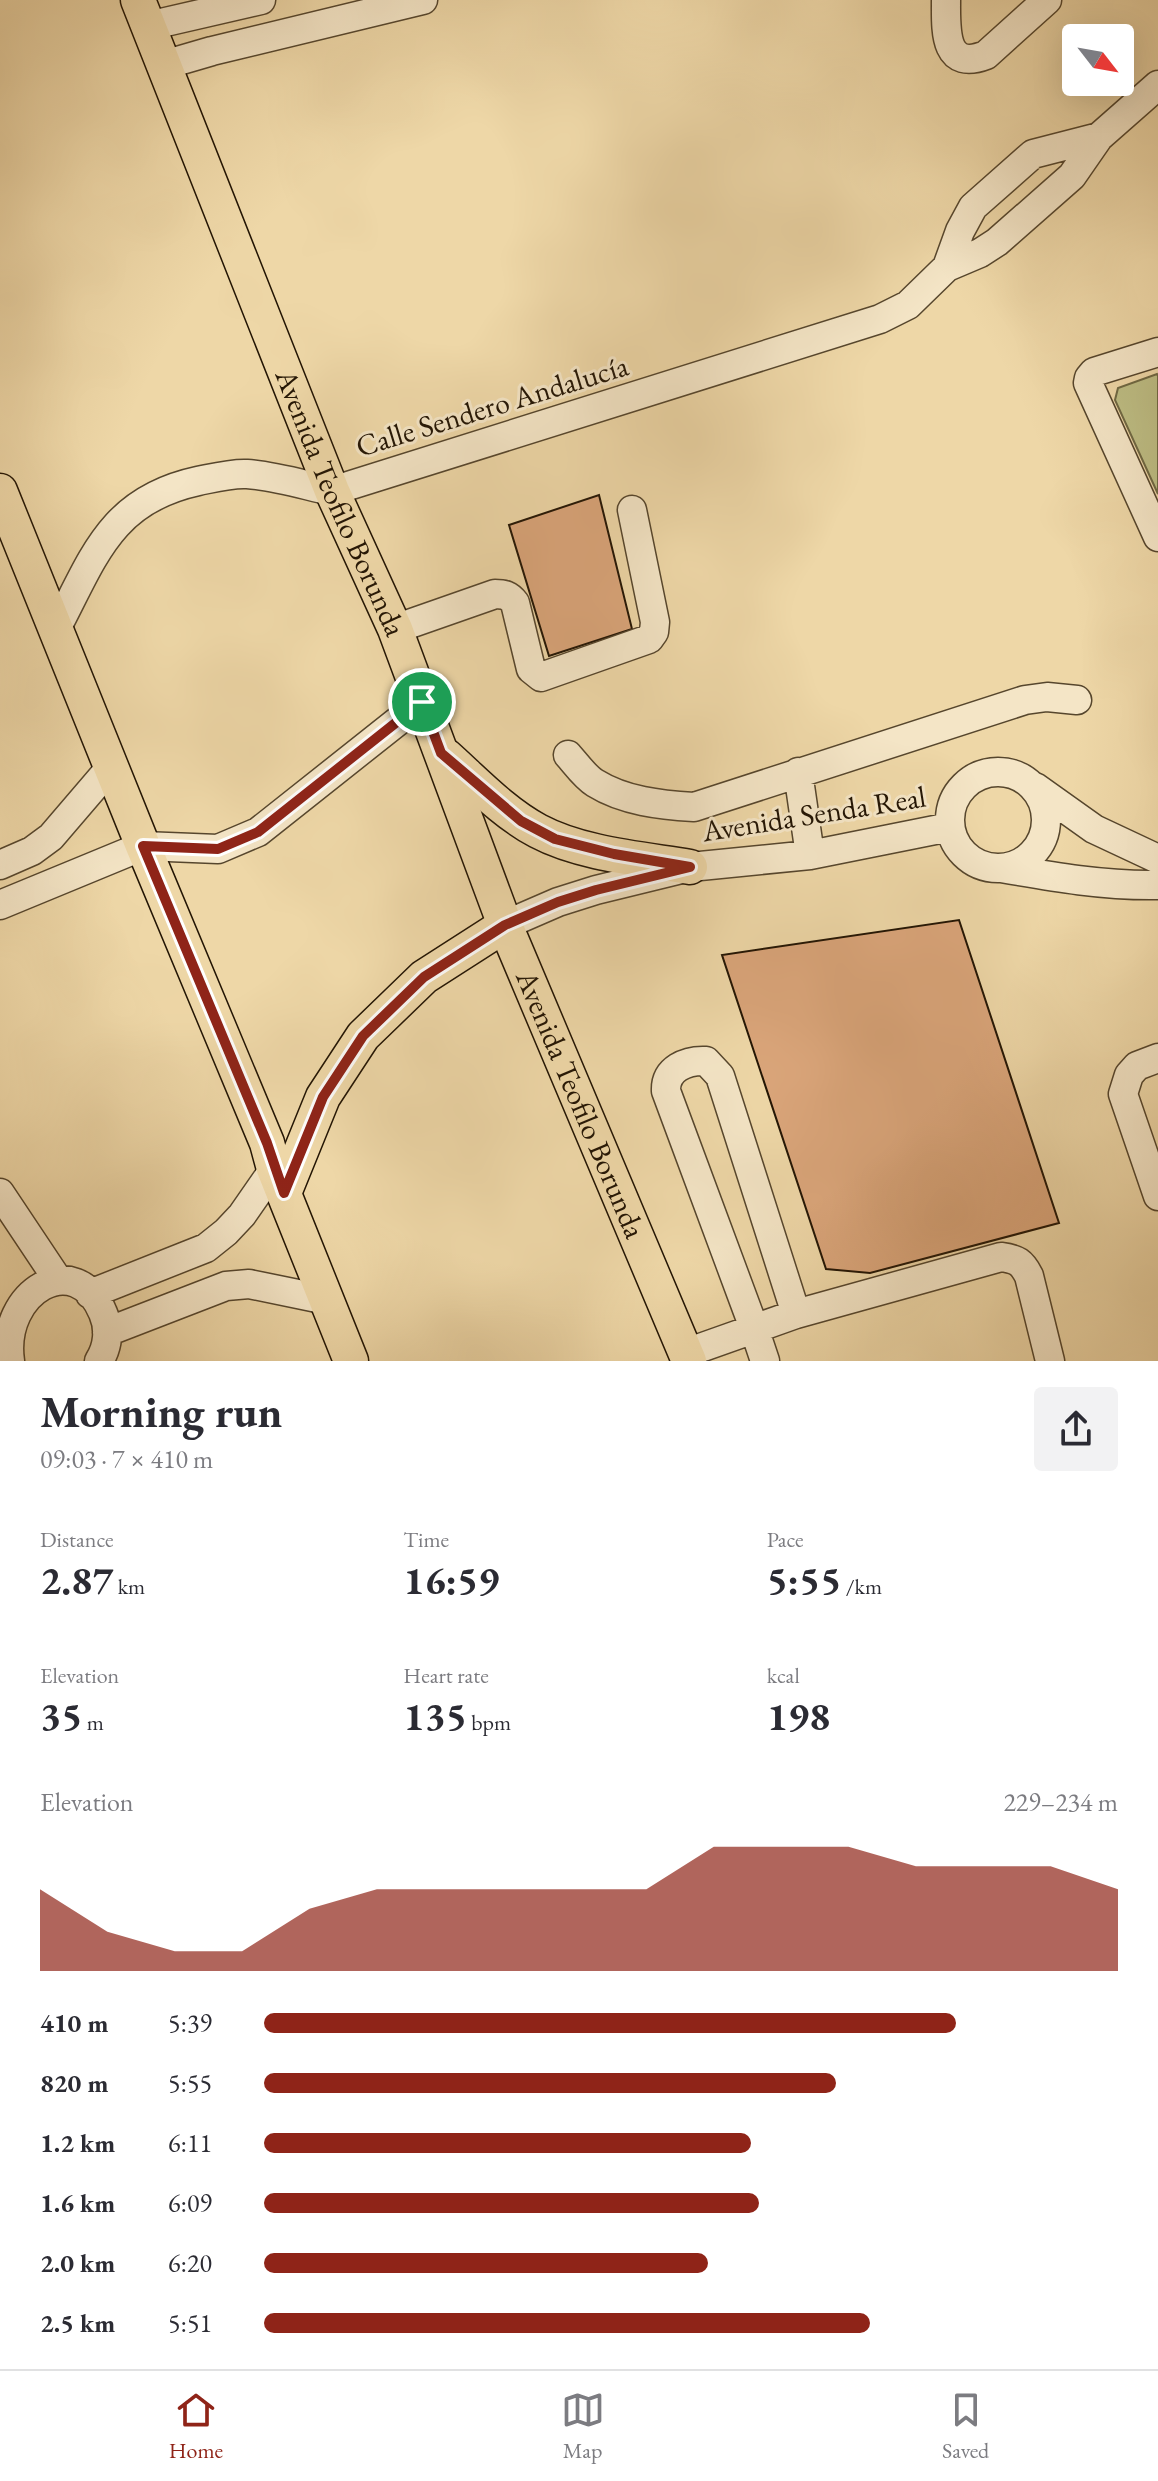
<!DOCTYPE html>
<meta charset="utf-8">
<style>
:root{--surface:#fff;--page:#f2f2f3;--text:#2b2b33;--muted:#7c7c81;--line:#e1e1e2;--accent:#8f2418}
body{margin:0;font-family:"EB Garamond",serif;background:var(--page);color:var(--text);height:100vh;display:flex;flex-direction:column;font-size:30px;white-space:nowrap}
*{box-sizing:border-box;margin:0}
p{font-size:26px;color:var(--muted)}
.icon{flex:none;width:44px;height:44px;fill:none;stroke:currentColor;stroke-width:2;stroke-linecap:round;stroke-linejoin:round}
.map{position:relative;height:1361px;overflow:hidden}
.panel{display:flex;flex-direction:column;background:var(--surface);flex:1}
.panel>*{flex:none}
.needle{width:52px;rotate:121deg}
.fabs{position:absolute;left:1062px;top:24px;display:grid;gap:16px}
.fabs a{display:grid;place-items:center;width:72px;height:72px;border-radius:8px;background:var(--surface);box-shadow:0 8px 32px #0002;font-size:40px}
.pin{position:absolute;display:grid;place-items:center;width:68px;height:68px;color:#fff;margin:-34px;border:4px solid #fff;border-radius:50%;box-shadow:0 2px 8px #0007}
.round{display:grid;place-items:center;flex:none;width:84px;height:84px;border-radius:8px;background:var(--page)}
.overview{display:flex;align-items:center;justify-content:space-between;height:136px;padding:0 40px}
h1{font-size:44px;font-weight:700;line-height:60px}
.stats{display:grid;grid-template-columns:repeat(3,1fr);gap:12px;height:136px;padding:8px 40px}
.stats div{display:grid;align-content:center}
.stats b{font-size:40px;font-weight:700}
.stats small{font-size:22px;font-weight:400}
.stats p{font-size:22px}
.chart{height:224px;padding:16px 40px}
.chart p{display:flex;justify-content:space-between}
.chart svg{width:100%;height:144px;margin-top:8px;fill:var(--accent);opacity:.7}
ul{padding:0 40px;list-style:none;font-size:26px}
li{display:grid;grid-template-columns:128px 96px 1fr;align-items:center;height:60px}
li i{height:20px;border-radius:10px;background:var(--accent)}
.tab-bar{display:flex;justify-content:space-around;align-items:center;height:112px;border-top:2px solid var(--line);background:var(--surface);font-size:22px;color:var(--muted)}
.tab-bar a{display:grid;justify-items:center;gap:4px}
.tab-bar .selected{color:var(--accent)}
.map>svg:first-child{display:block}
</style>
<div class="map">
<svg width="1158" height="1361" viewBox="0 0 1158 1361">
<rect width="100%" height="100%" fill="#eed7a7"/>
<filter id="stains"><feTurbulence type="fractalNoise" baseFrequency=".0025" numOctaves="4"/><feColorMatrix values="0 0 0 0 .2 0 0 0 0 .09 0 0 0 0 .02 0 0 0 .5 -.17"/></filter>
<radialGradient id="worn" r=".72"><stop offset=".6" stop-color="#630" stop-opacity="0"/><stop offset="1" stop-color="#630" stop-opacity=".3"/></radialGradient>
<path fill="#bdbd84" stroke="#706944" stroke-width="2" d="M 1157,374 L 1158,376 L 1158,494 L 1115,400 L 1118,388 Z"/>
<path fill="#daa57a" stroke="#231504" stroke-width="2" d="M 599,495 L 632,629 L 549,656 L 509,525 Z
M 959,920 L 1059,1223 L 870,1273 L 826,1269 L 722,955 Z"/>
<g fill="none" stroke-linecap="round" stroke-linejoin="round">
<g stroke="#56462d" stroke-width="31">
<path id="minor" d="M 946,0 C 946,29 943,72 986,55 L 1047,0
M 148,26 L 261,0
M 164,65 L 212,51 L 423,0
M 947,267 L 960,231 L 973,207 L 1033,154 L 1099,137
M 1158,352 L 1094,372 L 1089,378 L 1088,383 L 1158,537
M 56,629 C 94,557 110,500 198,481 C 213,478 232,473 247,474 C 275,476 304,485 332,491 L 880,319 L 908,305 L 947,267 L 980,253 L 997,242 L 1072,176 L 1099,137 L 1158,85
M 395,629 L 495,594 C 504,594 509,595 515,603 L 531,669 L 541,677 L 649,639 L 654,632 L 655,622 L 632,510
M 568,755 C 576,764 585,777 595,783 C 624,801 660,805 694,807 L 1025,700 L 1047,697 L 1077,700
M950 820a48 48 0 1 1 96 0a48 48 0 1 1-96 0Z
M 798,772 L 810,855
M 1035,787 L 1094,829 L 1158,859
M 0,865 L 32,851 L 51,837 L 111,767
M 1001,868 C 1053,877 1105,886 1158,885
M 0,905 L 143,846 L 218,849 L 258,832 L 422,702
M 505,925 L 558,902 L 596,890 L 690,867 L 810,855 L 950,827
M 1158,1058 L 1137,1066 L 1129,1075 L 1123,1094 L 1158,1196
M 0,1193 L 58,1280
M 90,1294 L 206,1248 L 226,1232 L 242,1215 L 274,1169
M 796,1314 L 1001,1257 C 1017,1259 1022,1262 1029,1276 L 1050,1361
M 107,1332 L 226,1286 L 249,1284 L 327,1300
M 686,1353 L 796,1314 L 720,1076 L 706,1061 C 686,1060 665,1069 666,1091 L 754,1328 L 765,1361
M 10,1361 C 0,1291 76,1247 103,1313 C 110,1329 108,1347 99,1361"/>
</g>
<g stroke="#231504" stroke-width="37">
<g id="major">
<path id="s1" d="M 138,0 L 332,491 L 395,629 L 505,925 L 689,1361"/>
<path d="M 0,491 L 143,846 L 267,1143 L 274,1169 L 351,1361"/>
<path d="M 446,756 C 475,782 504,813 538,831 C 581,854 642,859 690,867"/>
<path d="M 284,1193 L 323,1097 L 363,1036 L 424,977 L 505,925"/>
</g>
</g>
<use href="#minor" stroke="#f4e5c6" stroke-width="28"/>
<use href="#major" stroke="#eed7a7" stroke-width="34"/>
</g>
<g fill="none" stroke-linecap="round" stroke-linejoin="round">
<g stroke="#fff" stroke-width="16">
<path id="route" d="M 422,702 L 441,753 L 521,821 L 555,839 L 614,854 L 690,867 L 596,890 L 558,902 L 505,925 L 424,977 L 363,1036 L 323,1097 L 284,1193 L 267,1143 L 143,846 L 218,849 L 258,832 Z"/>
</g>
<use href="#route" stroke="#8f2418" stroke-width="10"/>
</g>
<g text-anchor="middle" stroke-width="6" stroke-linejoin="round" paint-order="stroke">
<g font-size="30" fill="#231504" stroke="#f4e5c6">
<text transform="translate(492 406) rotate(-17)" y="10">Calle Sendero Andalucía</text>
<text dy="10" stroke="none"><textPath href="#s1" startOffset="542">Avenida Teofilo Borunda</textPath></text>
<text transform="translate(814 814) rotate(-9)" y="10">Avenida Senda Real</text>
<text dy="10" stroke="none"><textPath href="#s1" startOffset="1190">Avenida Teofilo Borunda</textPath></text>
</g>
</g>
<rect width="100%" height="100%" filter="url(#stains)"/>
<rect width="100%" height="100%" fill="url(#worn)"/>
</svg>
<div class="fabs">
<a><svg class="needle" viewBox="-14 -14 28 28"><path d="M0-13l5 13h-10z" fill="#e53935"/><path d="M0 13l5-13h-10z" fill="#7c7c81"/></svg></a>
</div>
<div class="pin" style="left:422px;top:702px;background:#1e9e55"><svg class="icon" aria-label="arrive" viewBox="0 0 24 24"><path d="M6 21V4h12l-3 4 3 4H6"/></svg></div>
</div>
<section class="panel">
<div class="overview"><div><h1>Morning run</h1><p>09:03 · 7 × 410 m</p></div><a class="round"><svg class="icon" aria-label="share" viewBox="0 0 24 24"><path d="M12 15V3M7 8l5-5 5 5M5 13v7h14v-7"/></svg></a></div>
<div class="stats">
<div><p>Distance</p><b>2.87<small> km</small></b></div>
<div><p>Time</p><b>16:59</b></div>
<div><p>Pace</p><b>5:55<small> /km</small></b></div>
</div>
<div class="stats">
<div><p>Elevation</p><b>35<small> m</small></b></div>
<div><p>Heart rate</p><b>135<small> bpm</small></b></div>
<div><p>kcal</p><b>198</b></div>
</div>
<div class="chart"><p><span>Elevation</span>229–234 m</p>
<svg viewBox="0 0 160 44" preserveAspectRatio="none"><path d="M0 44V19L10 32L20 38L30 38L40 25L50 19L60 19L70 19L80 19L90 19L100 6L110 6L120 6L130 12L140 12L150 12L160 19V44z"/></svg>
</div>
<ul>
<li><b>410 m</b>5:39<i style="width:81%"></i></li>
<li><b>820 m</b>5:55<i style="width:67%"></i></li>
<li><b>1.2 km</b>6:11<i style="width:57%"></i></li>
<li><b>1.6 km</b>6:09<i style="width:58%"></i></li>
<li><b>2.0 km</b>6:20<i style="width:52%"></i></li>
<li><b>2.5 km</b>5:51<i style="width:71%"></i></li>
</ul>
</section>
<nav class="tab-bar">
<a class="selected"><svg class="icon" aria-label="home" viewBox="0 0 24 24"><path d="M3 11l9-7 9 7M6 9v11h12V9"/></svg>Home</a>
<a><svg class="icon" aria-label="map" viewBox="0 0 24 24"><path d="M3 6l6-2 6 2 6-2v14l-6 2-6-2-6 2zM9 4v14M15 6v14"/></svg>Map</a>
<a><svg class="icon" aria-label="saved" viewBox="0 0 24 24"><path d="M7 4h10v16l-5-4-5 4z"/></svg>Saved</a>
</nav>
